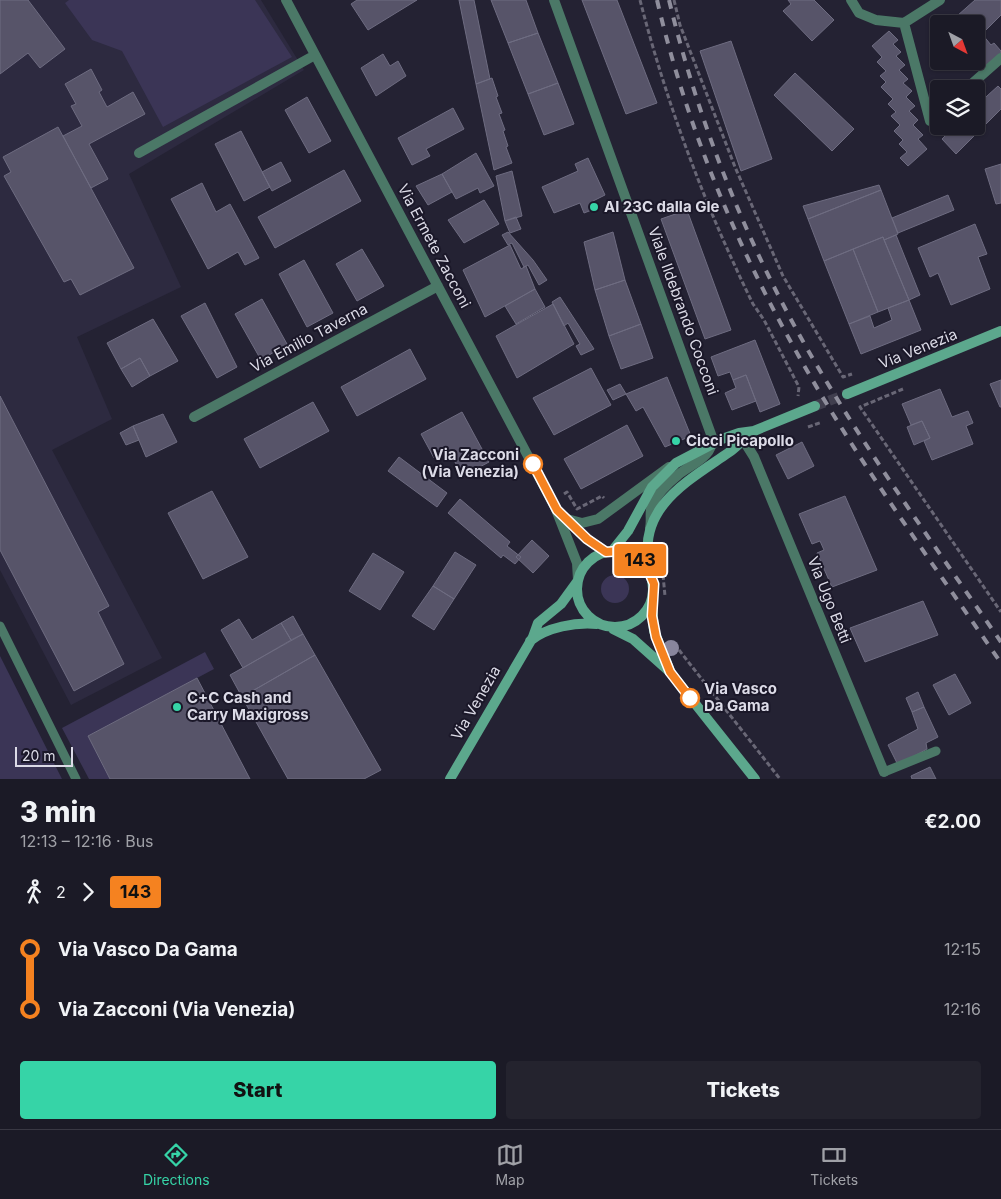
<!DOCTYPE html>
<meta charset="utf-8">
<style>
body{margin:0;font-family:Inter,sans-serif;background:#24232e;color:#f1f3f6;height:100vh;display:flex;flex-direction:column;font-size:19px;white-space:nowrap}
*{box-sizing:border-box;margin:0}
p{font-size:16px;color:#a0a1a7}
.icon{flex:none;width:28px;height:28px;fill:none;stroke:currentColor;stroke-width:2;stroke-linecap:round;stroke-linejoin:round}
.map{position:relative;height:779px;overflow:hidden}
.sheet{display:flex;flex-direction:column;background:#1b1a26;flex:1}
.sheet>*{flex:none}
.badge{padding:0 10px;border-radius:4px;font-size:18px;line-height:32px}
.needle{width:32px;rotate:139deg}
.controls{position:absolute;left:930px;top:15px;display:grid;gap:10px}
.controls a{display:grid;place-items:center;width:55px;height:55px;border-radius:5px;background:#1b1a26;box-shadow:0 1px 4px #0004,0 0 0 1px #393843;font-size:25px}
.scale{position:absolute;left:15px;bottom:12px;width:58px;box-sizing:border-box;padding-left:5px;border:2px solid #dcdbe7;border-top:0;font-size:14px;line-height:18px;white-space:nowrap;color:#dcdbe7;-webkit-text-stroke:4px #1b1829;paint-order:stroke}
.map>.badge{position:absolute;translate:-50% -50%;box-shadow:0 0 0 2px #fff}
.legs{display:flex;align-items:center;gap:8px;height:55px;padding:0 20px;font-size:16px}
.legs p{margin-inline-start:auto}
.overview{display:flex;align-items:center;justify-content:space-between;height:85px;padding:0 20px}
h1{font-size:28px;font-weight:800;line-height:38px}
.cta{display:flex;gap:10px;margin-top:auto;padding:10px 20px}
.cta a{flex:1;height:58px;border-radius:5px;background:#36d4a7;color:#111;font-size:20px;font-weight:800;line-height:58px;text-align:center}
.cta a+a{background:#24232e;color:#f1f3f6}
ul{padding:0 20px;list-style:none}
li{display:flex;align-items:center;gap:18px;height:60px;font-size:19px}
li i{display:grid;place-items:center;width:8px;height:100%;margin:0 6px;background:currentColor}
li i::after{content:'';width:12px;height:12px;margin:-6px;border:4px solid;border-radius:50%;background:#1b1a26}
li p{margin-inline-start:auto}
li:first-child i{background:linear-gradient(#0000 50%,currentColor 0)}
li:last-child i{background:linear-gradient(currentColor 50%,#0000 0)}
.tabs{display:flex;justify-content:space-around;align-items:center;height:70px;border-top:1px solid #393843;background:#1b1a26;font-size:14px;color:#a0a1a7}
.tabs a{display:grid;justify-items:center;gap:2px}
.tabs .active{color:#36d4a7}
.map>svg:first-child{display:block}
.built{fill:#2d2a40}
.green{fill:#3b3556}
.building{fill:#575469;stroke:#6e6c81}
.lines{fill:none;stroke-linecap:round;stroke-linejoin:round}
.secondary-tunnel{stroke:#403e4e;stroke-width:10;stroke-dasharray:10 5;stroke-linecap:butt}
.path{stroke:#696776;stroke-width:3;stroke-dasharray:5 2.5;stroke-linecap:butt}
.lane{stroke:#4b7867;stroke-width:9}
.street{stroke:#4b7867;stroke-width:10}
.secondary{stroke:#5ca88d;stroke-width:10}
.rail{stroke:#8f8e9c;stroke-width:4;stroke-dasharray:9 9;stroke-linecap:butt}
.tree{fill:#89869d}
.line-1-casing{stroke:#fff;stroke-width:11}
.line-1{stroke:#f58220;stroke-width:8}
.poi-dot{fill:#36d4a7;stroke:#1b1829;stroke-width:2}
.stop-1-dot{fill:#fff;stroke:#f58220;stroke-width:2.5}
.labels{text-anchor:middle;stroke-width:4;stroke-linejoin:round;paint-order:stroke}
.poi-label{font-size:15px;font-weight:bold;fill:#dcdbe7;stroke:#1b1829;text-anchor:start}
.street-label{font-size:15px;fill:#dcdbe7;stroke:#1b1829}
.stop-label{font-size:15px;font-weight:bold;fill:#dcdbe7;stroke:#1b1829;text-anchor:end}
</style>
<div class="map">
<svg width="1001" height="779" viewBox="0 0 1001 779">
<rect width="100%" height="100%" fill="#242233"/>
<path class="built" d="M0 0H261L304 70 129 174 181 287 77 337 112 419 52 450 162 658 71 705 0 570Z"/>
<path class="green" d="M69 0H255L292 57 163 127 122 51 92 40 65 3Z
M601 589a14 14 0 1 1 28 0a14 14 0 1 1-28 0Z
M205 652 214 669 88 736 110 779H89L62 728Z
M0 656 62 779H0Z"/>
<path class="building" d="M0 0H28L65 49 40 68 28 53 0 74Z
M357 0H417L368 30 351 4Z
M459 0H474L490 79 476 84Z
M491 0H526L538 33 508 43Z
M582 0H617L657 103 626 114Z
M788 0H814L834 20 812 41 783 11 791 4Z
M975 0H1001V15L982 34 991 45 994 43 1001 51V57L984 72 973 61H976V24H948Z
M889 31 898 40 893 44 901 52 896 56 905 65 899 70 908 79 903 83 912 91 906 97 915 106 909 111 918 120 913 125 923 135 918 139 927 149 908 166 900 158 907 152 899 144 903 140 894 131 900 125 891 116 896 112 888 104 893 99 881 87 886 82 880 76 886 71 877 62 882 57 872 46Z
M538 33 558 83 528 94 508 43Z
M731 41 772 159 741 171 700 51Z
M383 54 390 66 398 61 406 76 376 96 361 68Z
M91 69 102 90 99 92 107 107 133 92 145 114 89 144 108 179 91 188 63 136 82 126 71 106 76 104 65 84Z
M795 73 854 129 832 151 774 95Z
M492 78 498 96 496 97 502 113 499 114 505 130 503 131 508 146 506 147 512 163 494 170 476 84Z
M558 83 574 124 544 135 528 94Z
M998 86 1001 89V109L956 154 942 139 955 126H976V106Z
M307 97 331 141 309 153 285 110Z
M453 108 464 129 426 149 430 156 412 165 398 138Z
M58 127 134 268 80 295 71 279 64 282 4 176 11 172 3 157Z
M241 131 270 187 244 201 215 144Z
M476 153 494 186 480 193 478 188 456 199 442 174Z
M588 158 605 195 593 201 597 208 584 213 580 203 554 213 542 187 578 171 575 164Z
M281 162 291 181 272 191 262 172Z
M1001 164V203L996 204 985 169Z
M344 170 361 201 275 248 258 217Z
M512 171 522 216 505 221 496 176Z
M442 174 452 192 428 205 416 186Z
M202 183 216 212 230 204 259 258 245 265 238 252 208 269 171 199Z
M879 185 881 190 808 219 803 206Z
M881 190 898 234 884 240 883 237 824 261 808 219Z
M948 195 954 210 898 233 892 218Z
M484 200 499 224 464 243 448 220Z
M687 210 731 330 705 339 661 219Z
M516 217 521 229 510 233 505 221Z
M975 224 987 254 978 257 990 289 951 305 938 273 930 277 918 248Z
M508 232 533 260 547 280 539 285 528 265 524 267 512 243 508 245 502 235Z
M613 232 625 280 595 290 584 242Z
M896 235 920 295 909 300 884 240Z
M883 237 909 300 878 312 853 249Z
M510 245 521 269 526 266 535 289 485 317 463 270Z
M362 249 384 286 357 301 336 264Z
M853 249 878 312 849 324 824 261Z
M304 260 333 313 307 327 279 274Z
M625 280 641 324 609 336 595 290Z
M535 289 545 307 516 324 505 306Z
M560 297 594 349 581 355 576 346 580 344 568 323 564 326 552 302Z
M262 299 287 344 261 360 235 314Z
M909 300 921 330 861 354 849 324 870 316 874 328 892 320 888 308Z
M205 303 237 367 217 378 181 316Z
M553 304 574 344 517 378 496 336Z
M153 319 178 361 150 376 140 358 121 369 107 343Z
M641 324 653 358 621 369 609 336Z
M755 340 780 404 760 412 746 375 733 380 730 372 718 376 711 357Z
M410 349 426 379 357 416 341 387Z
M140 358 150 376 132 387 121 369Z
M591 368 611 405 554 435 533 398Z
M746 375 756 401 732 410 725 393 736 388 733 380Z
M667 377 691 436 665 447 643 407 636 411 626 394Z
M1001 380V407H1000L990 384Z
M620 384 626 394 613 400 607 390Z
M940 389 952 417 968 411 973 423 966 426 973 444 932 460 924 441 930 438 922 421 911 425 902 404Z
M0 396 109 606 98 612 124 664 74 691 0 550Z
M313 402 329 431 260 468 244 439Z
M462 412 489 462 463 476 448 450 434 458 421 434Z
M163 414 177 442 146 457 133 426Z
M922 421 930 438 914 445 907 427Z
M627 425 643 456 581 489 564 459Z
M133 426 139 440 126 445 120 433Z
M802 442 814 466 788 479 776 455Z
M399 457 447 493 437 507 388 471Z
M212 491 248 557 203 579 168 513Z
M845 496 877 570 832 587 817 553 824 550 820 541 812 544 799 514Z
M460 499 510 542 507 546 521 557 515 564 503 555 501 558 448 513Z
M532 540 549 556 533 573 516 557Z
M455 552 476 565 454 599 433 586Z
M373 553 404 572 380 610 349 591Z
M433 586 454 599 434 630 412 616Z
M923 601 938 635 865 662 850 628Z
M293 616 303 634 291 640 281 623Z
M239 619 252 640 281 623 291 640 243 668 221 630Z
M303 634 315 655 242 697 230 675Z
M315 655 381 770 364 779H288L242 697Z
M955 674 971 703 949 715 933 685Z
M197 678 250 779H110L88 736Z
M918 692 924 707 912 712 906 698Z
M924 707 938 737 926 743 927 749 898 765 888 745 918 729 912 712Z
M930 767 936 779H912L911 776Z"/>
<g class="lines">
<path class="secondary-tunnel" d="M815 406 847 394"/>
<path class="path" d="M640 0C667 105 705 206 753 304L764 320 799 387 798 396
M674 0 680 25 735 167 783 276 843 377 852 374
M903 389 860 407 1001 612
M808 427 822 422
M564 494 567 492 577 509 602 496 604 498
M663 575 665 596
M679 650 780 779"/>
<path class="lane" d="M0 626 76 779
M884 772 936 751"/>
<path class="street" d="M286 0 555 507 577 563 578 580
M554 0 712 437C714 457 691 464 678 475 668 483 657 494 652 505 649 512 652 520 650 528
M851 0 859 13 876 20 904 23 940 0
M904 23 930 121 939 113
M966 89 1001 58
M139 153 315 55
M194 417 438 286
M744 441 754 457 884 772
M567 519 582 523 598 519 669 467
M568 520 587 539 606 552"/>
<path class="secondary" d="M847 394 1001 331
M577 589a38 38 0 1 1 76 0a38 38 0 1 1-76 0Z
M612 551 628 531 652 487 676 463 722 439 739 433 754 431 815 406
M650 570C635 509 686 482 728 453 737 447 745 437 754 431
M652 604 654 631 670 671
M613 629 633 639 670 672 755 779
M530 641C547 627 576 622 597 624
M450 779 533 637 538 623 561 604 577 582"/>
<path class="rail" d="M657 0C685 120 732 236 792 344 853 455 929 558 1001 663
M669 0C701 133 754 262 825 379 879 469 941 555 1001 642"/>
</g>
<circle class="tree" cx="671" cy="648" r="8"/>
<g class="lines">
<g class="line-1-casing">
<path id="line-1" d="M533 464 557 510 587 539 606 552 620 551 635 556 647 567 654 584 652 616 656 637 670 672 690 698"/>
</g>
<use href="#line-1" class="line-1"/>
</g>
<g class="poi-dot">
<circle cx="594" cy="207" r="5"/>
<circle cx="676" cy="441" r="5"/>
<circle cx="177" cy="707" r="5"/>
</g>
<g class="stop-1-dot">
<circle cx="533" cy="464" r="9"/>
<circle cx="690" cy="698" r="9"/>
</g>
<g class="labels">
<g class="poi-label">
<text x="604" y="212">Al 23C dalla Gle</text>
<text x="686" y="446">Cicci Picapollo</text>
<text x="187" y="703">C+C Cash and<tspan x="187" dy="17">Carry Maxigross</tspan></text>
</g>
<g class="street-label">
<text transform="translate(434 246) rotate(62)" y="5">Via Ermete Zacconi</text>
<text transform="translate(683 311) rotate(70)" y="5">Viale Ildebrando Cocconi</text>
<text transform="translate(309 338) rotate(-28)" y="5">Via Emilio Taverna</text>
<text transform="translate(918 349) rotate(-22)" y="5">Via Venezia</text>
<text transform="translate(829 600) rotate(68)" y="5">Via Ugo Betti</text>
<text transform="translate(476 703) rotate(-60)" y="5">Via Venezia</text>
</g>
<g class="stop-label">
<text x="519" y="460">Via Zacconi<tspan x="519" dy="17">(Via Venezia)</tspan></text>
<text x="704" y="694" text-anchor="start">Via Vasco<tspan x="704" dy="17">Da Gama</tspan></text>
</g>
</g>
</svg>
<div class="controls">
<a><svg class="needle" viewBox="-14 -14 28 28"><path d="M0-13l5 13h-10z" fill="#e53935"/><path d="M0 13l5-13h-10z" fill="#a0a1a7"/></svg></a>
<a><svg class="icon" aria-label="layers" viewBox="0 0 24 24"><path d="M12 4l9 5-9 5-9-5zM3 14l9 5 9-5"/></svg></a>
</div>
<div class="scale">20 m</div>
<b class="badge" style="left:640px;top:560px;background:#f58220;color:#111">143</b>
</div>
<section class="sheet">
<div class="overview"><div><h1>3 min</h1><p>12:13 – 12:16 · Bus</p></div><b>€2.00</b></div>
<div class="legs"><svg class="icon" aria-label="walk" viewBox="0 0 24 24"><circle cx="13" cy="4" r="2"/><path d="M13 8l-2 6 4 7M11 14l-3 7M7 12l3-4h3l4 4"/></svg>2<svg class="icon" aria-label="forward" viewBox="0 0 24 24"><path d="M9 5l7 7-7 7"/></svg><b class="badge" style="background:#f58220;color:#111">143</b></div>
<ul>
<li><i style="color:#f58220"></i><b>Via Vasco Da Gama</b><p>12:15</p></li>
<li><i style="color:#f58220"></i><b>Via Zacconi (Via Venezia)</b><p>12:16</p></li>
</ul>
<div class="cta"><a>Start</a><a>Tickets</a></div>
</section>
<nav class="tabs">
<a class="active"><svg class="icon" aria-label="directions" viewBox="0 0 24 24"><path d="M12 3l9 9-9 9-9-9zM9 14v-3h6M13 9l2 2-2 2"/></svg>Directions</a>
<a><svg class="icon" aria-label="map" viewBox="0 0 24 24"><path d="M3 6l6-2 6 2 6-2v14l-6 2-6-2-6 2zM9 4v14M15 6v14"/></svg>Map</a>
<a><svg class="icon" aria-label="tickets" viewBox="0 0 24 24"><path d="M3 7h18v10H3zM15 7v10"/></svg>Tickets</a>
</nav>
